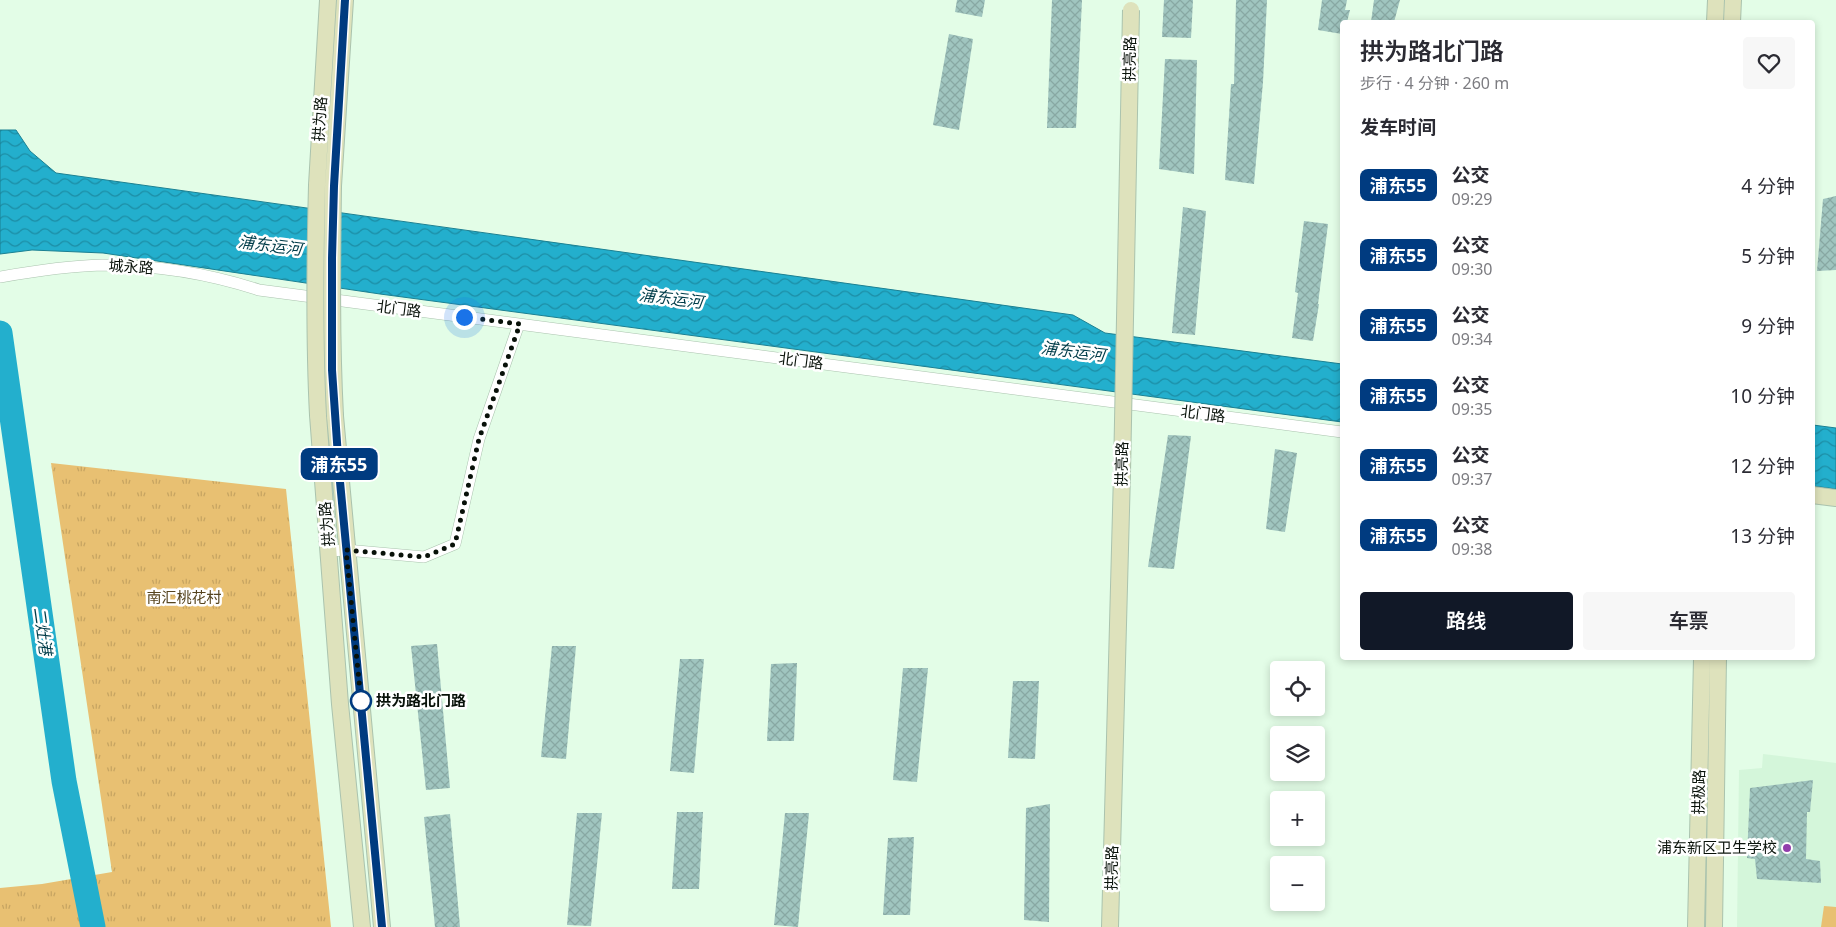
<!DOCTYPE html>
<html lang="zh">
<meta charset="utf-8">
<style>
body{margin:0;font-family:"Noto Sans","Noto Sans SC",sans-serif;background:#f7f7f7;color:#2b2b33;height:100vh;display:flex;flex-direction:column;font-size:19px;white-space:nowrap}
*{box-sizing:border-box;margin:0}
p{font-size:16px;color:#7c7c81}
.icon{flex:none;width:28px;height:28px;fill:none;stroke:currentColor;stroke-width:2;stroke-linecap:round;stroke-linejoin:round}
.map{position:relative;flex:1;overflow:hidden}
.drawer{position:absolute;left:1340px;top:20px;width:475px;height:640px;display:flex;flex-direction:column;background:#fff;border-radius:5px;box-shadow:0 2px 8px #0003}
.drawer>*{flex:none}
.badge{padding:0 10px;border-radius:8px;font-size:18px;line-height:32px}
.fabs{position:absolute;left:1270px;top:661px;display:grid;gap:10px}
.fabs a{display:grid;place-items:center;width:55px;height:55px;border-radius:5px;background:#fff;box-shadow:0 2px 8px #0003;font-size:25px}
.you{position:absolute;width:25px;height:25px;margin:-12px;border:4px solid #fff;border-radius:50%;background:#1a73e8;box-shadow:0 0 0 8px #1a73e833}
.map>.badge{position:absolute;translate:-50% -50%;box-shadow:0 0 0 2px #fff}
h2{padding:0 20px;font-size:19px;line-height:45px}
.round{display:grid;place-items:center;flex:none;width:52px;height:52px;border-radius:5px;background:#f7f7f7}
.head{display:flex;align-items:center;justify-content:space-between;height:85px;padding:0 20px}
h1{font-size:24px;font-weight:600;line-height:38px}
.cta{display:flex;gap:10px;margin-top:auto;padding:10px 20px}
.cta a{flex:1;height:58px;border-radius:5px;background:#111827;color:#fff;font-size:20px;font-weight:600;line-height:58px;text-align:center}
.cta a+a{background:#f7f7f7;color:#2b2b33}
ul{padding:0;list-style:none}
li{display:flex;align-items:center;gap:15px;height:70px;padding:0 20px}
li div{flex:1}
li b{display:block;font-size:19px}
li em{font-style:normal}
li .badge{min-width:55px;font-weight:700;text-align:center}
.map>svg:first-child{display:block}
.built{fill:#d4f6da}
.grass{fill:#e8c072}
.park{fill:url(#park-tufts)}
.water{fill:url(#water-waves);stroke:#1b8092}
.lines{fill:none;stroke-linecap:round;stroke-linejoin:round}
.river{stroke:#23afcd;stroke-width:25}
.building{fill:url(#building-cross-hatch)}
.street-casing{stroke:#aac3ae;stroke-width:12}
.secondary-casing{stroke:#aac3ae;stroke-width:18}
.street{stroke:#fff;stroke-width:11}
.secondary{stroke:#dee2bc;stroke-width:16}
.secondary-bridge-casing{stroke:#aac3ae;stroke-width:18;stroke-linecap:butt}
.secondary-bridge{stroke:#dee2bc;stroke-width:16}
.line-casing{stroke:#fff;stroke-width:11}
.line{stroke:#003b80;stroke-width:8}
.walk{stroke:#081109;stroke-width:5;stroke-dasharray:0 9}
.stop-dot{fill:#fff;stroke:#003b80;stroke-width:2.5}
.poi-dot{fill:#923eac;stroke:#fff;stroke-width:2}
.labels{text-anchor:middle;stroke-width:5;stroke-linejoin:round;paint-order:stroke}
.street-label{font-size:15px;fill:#081109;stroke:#fff}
.park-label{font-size:15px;fill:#56441f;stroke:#fff}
.stop-label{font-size:15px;font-weight:bold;fill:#081109;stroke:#fff;text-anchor:start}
.poi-label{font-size:15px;fill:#081109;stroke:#fff;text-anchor:end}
.water-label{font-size:16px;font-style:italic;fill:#003c49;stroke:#fff}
</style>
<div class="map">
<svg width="1836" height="927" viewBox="0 0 1836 927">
<defs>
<pattern id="park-tufts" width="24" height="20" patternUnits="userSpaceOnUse" patternTransform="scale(1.25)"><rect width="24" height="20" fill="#e8c072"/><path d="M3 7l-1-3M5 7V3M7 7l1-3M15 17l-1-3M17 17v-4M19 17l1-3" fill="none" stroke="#c6a461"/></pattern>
<pattern id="water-waves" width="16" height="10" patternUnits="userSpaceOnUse" patternTransform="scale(1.25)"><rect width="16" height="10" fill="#23afcd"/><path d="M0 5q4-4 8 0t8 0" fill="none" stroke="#1c8da5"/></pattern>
<pattern id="building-cross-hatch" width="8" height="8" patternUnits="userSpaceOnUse" patternTransform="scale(1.25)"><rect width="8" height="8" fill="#a0c5bf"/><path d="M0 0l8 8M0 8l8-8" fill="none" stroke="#88a8a3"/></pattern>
</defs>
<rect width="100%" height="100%" fill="#e3fde7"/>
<path class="built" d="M1763 754 1836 763V927H1737L1739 770 1762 768Z"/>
<path class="grass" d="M1824 906 1836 907V927H1821Z"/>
<path class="park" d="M51 463 286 489 331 927H0V888L42 884 112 872Z"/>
<path class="water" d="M0 130H16L30 151 56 173 1073 315 1105 333 1342 364V422L380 294 103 253 32 250 0 254Z
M1813 425 1836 428V489L1813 486Z"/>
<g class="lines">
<path class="river" d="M0 333 64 781 93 927"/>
</g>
<path class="building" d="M957 0H985L982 17 955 12Z
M1052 0H1082L1076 128H1047Z
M1164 0H1193L1191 38 1162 37Z
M1236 0H1267L1263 82 1254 184 1225 180 1231 84H1234Z
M1322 0H1347L1345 10H1350L1347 22H1342V34L1318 30Z
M1374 0H1400L1394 22H1371Z
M949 34 973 39 959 130 933 125Z
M1165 59 1197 60 1194 174 1159 169Z
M1836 196V270L1817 271 1823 199Z
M1183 207 1206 211 1195 335 1172 333Z
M1304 221 1328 224 1318 304H1319L1313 341 1292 338 1298 293 1295 292Z
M1168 435 1191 436 1174 569 1148 567Z
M1275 449 1297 453 1285 532 1266 529Z
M437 644 450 788 426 790 411 646Z
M552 646H576L566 759 541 757Z
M680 659H704L694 773 670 771Z
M797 663 794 741H767L771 664Z
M903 668H928L917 782 893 780Z
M1013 681H1039L1035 759 1008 758Z
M1813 780 1810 812H1807L1806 859 1820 861 1821 883 1757 879 1755 859 1747 858 1750 788Z
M1050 804 1049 922 1024 920 1026 808Z
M677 812H703L699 889H672Z
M577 813H602L591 926 567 925Z
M785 813H809L798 927 774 925Z
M450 814 460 927H435L424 817Z
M914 837 910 915H883L888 838Z"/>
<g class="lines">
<g class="street-casing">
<path id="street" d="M0 277C34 271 68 266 102 265 155 265 210 274 259 290L1342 432
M329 551 346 550 424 557 455 544 479 439 519 324"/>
</g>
<g class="secondary-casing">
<path id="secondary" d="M1715 22 1716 0
M1732 22 1733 0
M317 185 328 0
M333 186 345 0
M318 415 340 704 362 927
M335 416 382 927
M1812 495 1836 498
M1110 927 1122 473
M1696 927 1702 658
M1714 927 1718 658"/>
</g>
<use href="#street" class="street"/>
<use href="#secondary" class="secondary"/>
<g class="secondary-bridge-casing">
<path id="secondary-bridge" d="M317 185C315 262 314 338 318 415
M333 186C332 263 331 339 335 416
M1122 473 1131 10"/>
</g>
<use href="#secondary-bridge" class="secondary-bridge"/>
</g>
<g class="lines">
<g class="line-casing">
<path id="line" d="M345 0 334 186 332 258V370L339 471 382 927"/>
</g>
<use href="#line" class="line"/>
<path class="walk" d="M361 701 346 550 424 557 455 544 479 439 520 324 464 317"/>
</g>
<circle class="stop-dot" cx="361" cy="701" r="10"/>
<circle class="poi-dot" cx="1787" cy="848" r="5"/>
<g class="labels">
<g class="street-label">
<text transform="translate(1130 59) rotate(-89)" y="5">拱亮路</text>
<text transform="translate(320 119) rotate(-86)" y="5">拱为路</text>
<text transform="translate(131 267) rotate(4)" y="5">城永路</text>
<text transform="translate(399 309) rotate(7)" y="5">北门路</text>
<text transform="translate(801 361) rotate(7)" y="5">北门路</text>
<text transform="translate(1203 414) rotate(7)" y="5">北门路</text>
<text transform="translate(1122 464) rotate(-89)" y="5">拱亮路</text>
<text transform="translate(327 524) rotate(-95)" y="5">拱为路</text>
<text transform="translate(1699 792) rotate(-89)" y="5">拱极路</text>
<text transform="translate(1112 868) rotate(-89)" y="5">拱亮路</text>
</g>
<g class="park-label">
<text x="184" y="603">南汇桃花村</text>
</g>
<g class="stop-label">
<text x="376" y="706">拱为路北门路</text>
</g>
<g class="poi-label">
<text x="1777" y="853">浦东新区卫生学校</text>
</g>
<g class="water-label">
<text transform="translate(270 245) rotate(7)" y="6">浦东运河</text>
<text transform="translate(671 298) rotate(7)" y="6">浦东运河</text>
<text transform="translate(1073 351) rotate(7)" y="6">浦东运河</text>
<text transform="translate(43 631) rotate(82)" y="6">二灶港</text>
</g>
</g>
</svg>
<div class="fabs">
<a><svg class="icon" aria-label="locate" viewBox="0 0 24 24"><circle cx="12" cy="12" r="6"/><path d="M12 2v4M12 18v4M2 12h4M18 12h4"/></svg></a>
<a><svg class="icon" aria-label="layers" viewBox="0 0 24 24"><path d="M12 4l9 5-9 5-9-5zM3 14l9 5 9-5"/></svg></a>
<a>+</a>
<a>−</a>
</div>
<div class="you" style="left:464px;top:317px"></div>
<b class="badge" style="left:339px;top:464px;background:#003b80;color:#fff">浦东55</b>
<section class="drawer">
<div class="head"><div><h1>拱为路北门路</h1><p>步行 · 4 分钟 · 260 m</p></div><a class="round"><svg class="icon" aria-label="heart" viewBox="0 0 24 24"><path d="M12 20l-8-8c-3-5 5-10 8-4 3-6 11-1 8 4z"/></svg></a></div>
<h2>发车时间</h2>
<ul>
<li><span class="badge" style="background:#003b80;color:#fff">浦东55</span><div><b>公交</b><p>09:29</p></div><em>4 分钟</em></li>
<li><span class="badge" style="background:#003b80;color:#fff">浦东55</span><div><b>公交</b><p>09:30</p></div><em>5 分钟</em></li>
<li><span class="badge" style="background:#003b80;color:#fff">浦东55</span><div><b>公交</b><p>09:34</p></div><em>9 分钟</em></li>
<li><span class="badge" style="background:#003b80;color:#fff">浦东55</span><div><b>公交</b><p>09:35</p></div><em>10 分钟</em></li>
<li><span class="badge" style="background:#003b80;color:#fff">浦东55</span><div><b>公交</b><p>09:37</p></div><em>12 分钟</em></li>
<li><span class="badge" style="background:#003b80;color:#fff">浦东55</span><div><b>公交</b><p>09:38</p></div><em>13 分钟</em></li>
</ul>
<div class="cta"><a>路线</a><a>车票</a></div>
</section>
</div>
